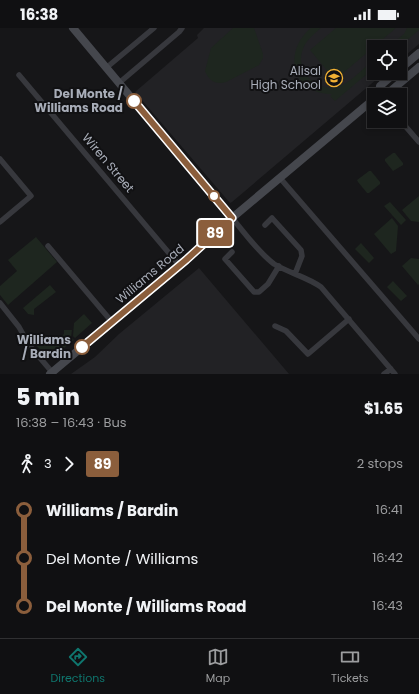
<!DOCTYPE html>
<meta charset="utf-8">
<style>
body{margin:0;font-family:Poppins,sans-serif;background:#19191b;color:#f1f3f6;height:100vh;display:flex;flex-direction:column;font-size:15px;white-space:nowrap}
*{box-sizing:border-box;margin:0}
p{font-size:13px;color:#9c9d9f}
.icon{flex:none;width:22px;height:22px;fill:none;stroke:currentColor;stroke-width:2;stroke-linecap:round;stroke-linejoin:round}
.map{position:relative;height:346px;overflow:hidden}
.panel{display:flex;flex-direction:column;background:#101012;flex:1}
.panel>*{flex:none}
.badge{padding:0 8px;border-radius:3px;font-size:14px;line-height:26px}
.tools{position:absolute;left:367px;top:12px;display:grid;gap:8px}
.tools a{display:grid;place-items:center;width:40px;height:40px;border-radius:0px;background:#101012;box-shadow:0 2px 6px #0003,0 0 0 1px #303032;font-size:20px}
.map>.badge{position:absolute;translate:-50% -50%;box-shadow:0 0 0 2px #fff}
.legs{display:flex;align-items:center;gap:6px;height:44px;padding:0 16px;font-size:13px}
.legs p{margin-inline-start:auto}
.head{display:flex;align-items:center;justify-content:space-between;height:68px;padding:0 16px}
h1{font-size:22px;font-weight:800;line-height:30px}
ul{padding:0 16px;list-style:none}
li{display:flex;align-items:center;gap:14px;height:48px;font-size:15px}
li i{display:grid;place-items:center;width:6px;height:100%;margin:0 5px;background:currentColor}
li i::after{content:'';width:10px;height:10px;margin:-5px;border:3px solid;border-radius:50%;background:#101012}
li p{margin-inline-start:auto}
li:first-child i{background:linear-gradient(#0000 50%,currentColor 0)}
li:last-child i{background:linear-gradient(currentColor 50%,#0000 0)}
.status{display:flex;justify-content:space-between;align-items:center;height:28px;padding:0 20px;background:#101012;direction:ltr}
.status svg{height:11px;fill:currentColor}
.dock{display:flex;justify-content:space-around;align-items:center;height:56px;border-top:1px solid #303032;background:#101012;font-size:11px;color:#9c9d9f}
.dock a{display:grid;justify-items:center;gap:2px}
.dock .on{color:#0f766e}
.map>svg:first-child{display:block}
.built{fill:#222225}
.green{fill:#1e261f}
.lines{fill:none;stroke-linecap:round;stroke-linejoin:round}
.street{stroke:#37383d;stroke-width:5.5}
.secondary{stroke:#45474d;stroke-width:8}
.line-1-casing{stroke:#fff;stroke-width:9}
.line-1{stroke:#8b5e3c;stroke-width:6}
.stop-1-dot{fill:#fff;stroke:#8b5e3c;stroke-width:2}
.labels{text-anchor:middle;stroke-width:4;stroke-linejoin:round;paint-order:stroke}
.poi-label{font-size:12px;fill:#a8adb8;stroke:#111113;text-anchor:end}
.stop-label{font-size:12px;font-weight:bold;fill:#a8adb8;stroke:#111113;text-anchor:end}
.street-label{font-size:12px;fill:#a8adb8;stroke:#111113}
</style>
<div class="status"><b>16:38</b><svg viewBox="0 0 49 12"><path d="M0 12V9h3v3zM5 12V6h3v6zM10 12V3h3v9zM15 12V0h3v12zM26 1h20v11H26zM47 4h2v5h-2z"/></svg></div>
<div class="map">
<svg width="419" height="346" viewBox="0 0 419 346">
<rect width="100%" height="100%" fill="#161618"/>
<path class="built" d="M204 0H419V16L400 32V19H374V45H384L232 174 230 175 135 64 198 10 197 7Z
M199 240 289 346H71L95 329 119 306Z"/>
<path class="green" d="M233 0H254L263 26V30L259 37 226 54C216 57 209 53 205 43L211 20Z
M311 0H321C314 6 306 12 303 21 294 43 317 66 340 58 352 53 364 40 374 31V40L335 73 330 68 332 66C292 66 282 24 311 0Z
M336 0H396L335 52 310 22Z
M407 0H419V2L399 19H388L404 6Z
M393 125H395L403 135V137L393 143 385 133V131Z
M369 143H371L380 154V156L369 165H367L358 154 357 152Z
M419 168V194L411 193 402 182Z
M390 174 406 192 401 197 384 178Z
M392 190 398 198 396 223 391 226 374 206Z
M36 209 57 234 8 277 0 267V258L17 243 8 232Z
M361 215 374 230 369 235 355 221Z
M411 230 419 231V256L418 257 402 238Z
M393 253 407 268 401 273 387 259Z
M50 257 56 264 34 281V287L28 286 23 280Z
M84 286 92 295 75 310 73 308 74 295Z
M64 302H72L71 309 74 312 54 328 52 327 50 329 46 328 33 314 32 311 38 305 46 314 51 315 53 313V310H59L64 306Z"/>
<g class="lines">
<path class="street" d="M106 40 154 0
M19 47 179 237
M119 55 179 4 182 0
M400 92 419 114
M0 131 31 168 0 194
M280 150 419 311
M232 190C245 205 258 224 274 236 289 245 307 249 321 259L395 346
M265 197 272 190 301 222 302 228 295 246
M48 218 112 294
M232 224 225 231 254 264H259L268 256 279 238
M0 275 19 299 29 317 52 344
M275 298 286 303 308 326 349 291
M384 346 391 341"/>
<path class="secondary" d="M73 0 232 190
M400 41 419 25
M379 67 387 66 419 39
M379 67 380 58 395 45
M50 346 186 232 232 190 374 71"/>
</g>
<g class="lines">
<g class="line-1-casing">
<path id="line-1" d="M82 319 186 232 232 190 134 73"/>
</g>
<use href="#line-1" class="line-1"/>
</g>
<defs>
<g id="school-ring" transform="scale(0.9)"><circle r="9.5" fill="#111113" stroke="#f2b134" stroke-width="1.5"/><path d="M0-5L7-2L0 1L-7-2ZM-4 1L0 2.5L4 1V4Q0 6-4 4Z" fill="#f2b134"/></g>
</defs>
<g fill-rule="evenodd">
<use href="#school-ring" x="334" y="50"/>
</g>
<g class="stop-1-dot">
<circle cx="134" cy="73" r="7"/>
<circle cx="214" cy="168" r="5"/>
<circle cx="82" cy="319" r="7"/>
</g>
<g class="labels">
<g class="poi-label">
<text x="321" y="47">Alisal<tspan x="321" dy="14">High School</tspan></text>
</g>
<g class="stop-label">
<text x="123" y="70">Del Monte /<tspan x="123" dy="14">Williams Road</tspan></text>
<text x="71" y="316">Williams<tspan x="71" dy="14">/ Bardin</tspan></text>
</g>
<g class="street-label">
<text transform="translate(108 135) rotate(50)" y="4">Wiren Street</text>
<text transform="translate(150 246) rotate(-40)" y="4">Williams Road</text>
</g>
</g>
</svg>
<div class="tools">
<a><svg class="icon" aria-label="locate" viewBox="0 0 24 24"><circle cx="12" cy="12" r="6"/><path d="M12 2v4M12 18v4M2 12h4M18 12h4"/></svg></a>
<a><svg class="icon" aria-label="layers" viewBox="0 0 24 24"><path d="M12 4l9 5-9 5-9-5zM3 14l9 5 9-5"/></svg></a>
</div>
<b class="badge" style="left:215px;top:205px;background:#8b5e3c;color:#fff">89</b>
</div>
<section class="panel">
<div class="head"><div><h1>5 min</h1><p>16:38 – 16:43 · Bus</p></div><b>$1.65</b></div>
<div class="legs"><svg class="icon" aria-label="walk" viewBox="0 0 24 24"><circle cx="13" cy="4" r="2"/><path d="M13 8l-2 6 4 7M11 14l-3 7M7 12l3-4h3l4 4"/></svg>3<svg class="icon" aria-label="forward" viewBox="0 0 24 24"><path d="M9 5l7 7-7 7"/></svg><b class="badge" style="background:#8b5e3c;color:#fff">89</b><p>2 stops</p></div>
<ul>
<li><i style="color:#8b5e3c"></i><b>Williams / Bardin</b><p>16:41</p></li>
<li><i style="color:#8b5e3c"></i><span>Del Monte / Williams</span><p>16:42</p></li>
<li><i style="color:#8b5e3c"></i><b>Del Monte / Williams Road</b><p>16:43</p></li>
</ul>
</section>
<nav class="dock">
<a class="on"><svg class="icon" aria-label="directions" viewBox="0 0 24 24"><path d="M12 3l9 9-9 9-9-9zM9 14v-3h6M13 9l2 2-2 2"/></svg>Directions</a>
<a><svg class="icon" aria-label="map" viewBox="0 0 24 24"><path d="M3 6l6-2 6 2 6-2v14l-6 2-6-2-6 2zM9 4v14M15 6v14"/></svg>Map</a>
<a><svg class="icon" aria-label="tickets" viewBox="0 0 24 24"><path d="M3 7h18v10H3zM15 7v10"/></svg>Tickets</a>
</nav>
